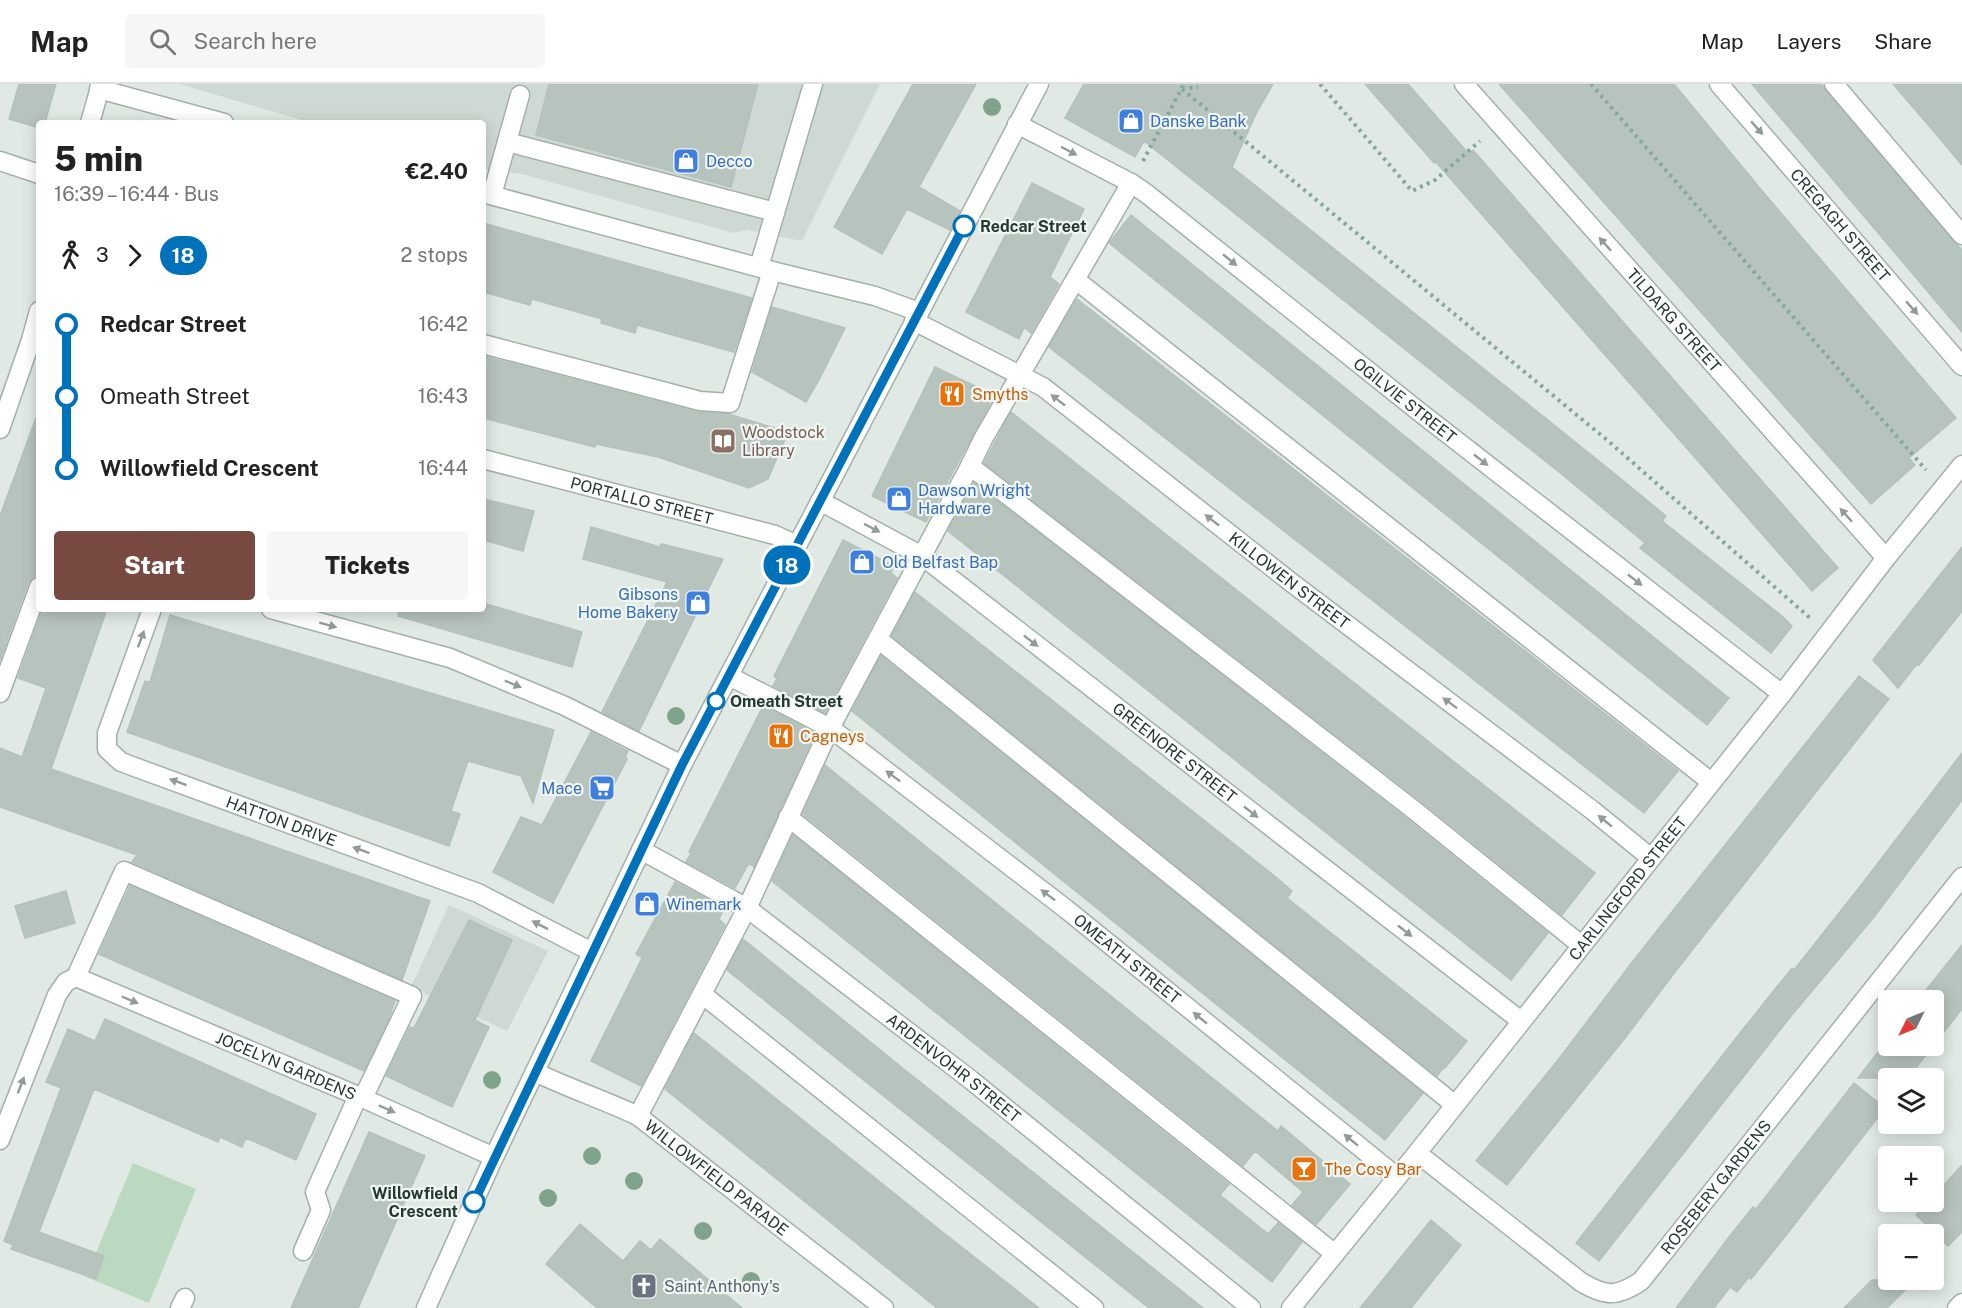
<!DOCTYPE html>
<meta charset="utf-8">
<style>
body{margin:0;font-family:"Public Sans",sans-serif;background:#f6f6f6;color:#222;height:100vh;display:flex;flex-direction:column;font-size:22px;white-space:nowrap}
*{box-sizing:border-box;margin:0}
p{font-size:20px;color:#767676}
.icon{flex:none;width:33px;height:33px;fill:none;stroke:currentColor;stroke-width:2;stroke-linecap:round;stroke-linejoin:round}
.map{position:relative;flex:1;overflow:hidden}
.details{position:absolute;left:36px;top:36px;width:450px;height:492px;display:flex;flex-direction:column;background:#fff;border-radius:6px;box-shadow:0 3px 15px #0003}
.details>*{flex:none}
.badge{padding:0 12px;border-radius:20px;font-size:21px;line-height:39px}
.needle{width:39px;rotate:227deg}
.controls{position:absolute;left:1878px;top:906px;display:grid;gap:12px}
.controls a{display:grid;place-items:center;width:66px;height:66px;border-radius:6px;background:#fff;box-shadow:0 3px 15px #0003;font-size:30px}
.map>.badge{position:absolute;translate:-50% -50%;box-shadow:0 0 0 3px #fff}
.legs{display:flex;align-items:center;gap:9px;height:66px;padding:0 18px;font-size:20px}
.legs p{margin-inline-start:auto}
.summary{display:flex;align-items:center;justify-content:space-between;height:102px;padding:0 18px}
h1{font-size:33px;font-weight:800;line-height:45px}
.cta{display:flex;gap:12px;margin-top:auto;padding:12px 18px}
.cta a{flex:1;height:69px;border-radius:6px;background:#784941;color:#fff;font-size:24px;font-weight:800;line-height:69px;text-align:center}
.cta a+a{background:#f6f6f6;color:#222}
ul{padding:0 18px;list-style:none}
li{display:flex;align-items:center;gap:21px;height:72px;font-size:22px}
li i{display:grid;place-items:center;width:9px;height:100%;margin:0 8px;background:currentColor}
li i::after{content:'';width:15px;height:15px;margin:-8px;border:4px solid;border-radius:50%;background:#fff}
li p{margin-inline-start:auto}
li:first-child i{background:linear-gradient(#0000 50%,currentColor 0)}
li:last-child i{background:linear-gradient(currentColor 50%,#0000 0)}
header{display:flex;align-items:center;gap:36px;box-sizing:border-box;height:84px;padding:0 30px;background:#fff;border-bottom:2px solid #e0e0e0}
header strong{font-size:28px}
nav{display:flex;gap:33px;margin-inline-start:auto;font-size:21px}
.search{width:420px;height:54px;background:#f6f6f6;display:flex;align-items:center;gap:15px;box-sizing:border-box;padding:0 21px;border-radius:6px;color:#767676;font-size:22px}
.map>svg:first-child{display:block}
.built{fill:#cfd9d3}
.green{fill:#bbd8c0}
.building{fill:#b6c4bd;stroke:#b4c2bb;stroke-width:1.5}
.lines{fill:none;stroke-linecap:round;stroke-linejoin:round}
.minor-casing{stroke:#a4b0aa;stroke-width:21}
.path{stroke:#84a99a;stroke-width:4;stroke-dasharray:3 4.5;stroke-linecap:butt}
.minor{stroke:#fff;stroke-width:18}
.tree{fill:#80a38b}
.oneway{fill:#919c98}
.line-1-casing{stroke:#fff;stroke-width:14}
.line-1{stroke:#0072bc;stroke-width:9}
.stop-1-dot{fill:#fff;stroke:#0072bc;stroke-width:3}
.labels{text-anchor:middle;stroke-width:4.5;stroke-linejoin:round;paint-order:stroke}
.shop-label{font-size:16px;fill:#366cbe;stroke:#f0f6f3;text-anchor:start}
.street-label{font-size:16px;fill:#233830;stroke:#f0f6f3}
.stop-label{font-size:16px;font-weight:bold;fill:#233830;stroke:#f0f6f3;text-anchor:start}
.food-label{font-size:16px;fill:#c56008;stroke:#f0f6f3;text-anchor:start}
.education-label{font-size:16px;fill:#785e54;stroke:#f0f6f3;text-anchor:start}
.worship-label{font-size:16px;fill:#5b616d;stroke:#f0f6f3;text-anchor:start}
</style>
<header>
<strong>Map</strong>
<div class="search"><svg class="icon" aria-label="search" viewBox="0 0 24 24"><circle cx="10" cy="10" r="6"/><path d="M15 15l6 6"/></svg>Search here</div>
<nav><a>Map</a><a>Layers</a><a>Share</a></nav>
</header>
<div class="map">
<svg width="1962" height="1224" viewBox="0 0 1962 1224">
<rect width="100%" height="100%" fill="#e0e9e4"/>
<path class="built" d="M179 0H880L802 157 748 146 733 149 522 90 483 85V39H312Z
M449 821 548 867 507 947 411 903Z"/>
<path class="green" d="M133 1079 196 1105 149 1219 86 1193Z"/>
<path class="building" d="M19 0H56L45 39H39V44L9 35Z
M549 0H758L731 103 536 51Z
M913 0H976L919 103 960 127 950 146 907 125 882 170 834 143Z
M1084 0H1273L1256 30 1232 83 1620 394 1666 432 1662 437 1782 532 1792 542 1771 569 1640 464 1645 459 1564 392 1144 57 1135 73 1065 34Z
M1365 0H1408L1469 70 1473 66 1838 484 1812 507 1435 77 1434 79Z
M1499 0H1674L1763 108 1956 334 1909 374 1915 381 1871 420Z
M1752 0H1821L1962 166V248Z
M1893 0H1962V81L1936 50Z
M1032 99 1084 125 1050 193 1059 200 1031 249 1024 243 1019 255 966 228Z
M1131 131 1729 614 1707 641 1109 159Z
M483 139 752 214 734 268 637 241 635 249 601 239 602 235 532 215 530 221 483 208Z
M1077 215 1678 687 1644 729 1049 263Z
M772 223 845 244 819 296 806 318 752 288Z
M483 272 697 328 728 330 788 348 768 395 749 404 658 373 596 360 595 363 483 334Z
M935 283 981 305 993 314 926 438 872 412Z
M1011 328 1595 789 1562 831 1421 717 984 379Z
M36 334 39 335V492L32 494 28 499 0 576V432Z
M974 399 1407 735 1548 849 1511 896 948 447Z
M483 415 534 427 523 467 483 456Z
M591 443 660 463 661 460 723 475 639 647 602 628 667 498 583 475Z
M843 456 894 482 891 489 897 494 825 629 773 602 777 594 774 592Z
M1962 463V527L1919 581 1917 580 1898 604 1873 576Z
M915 508 1277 794 1292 807 1287 814 1467 957 1445 984 1444 983 1437 992 892 552Z
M483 519 582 548 572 583 398 532 399 525H483Z
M43 525H107L51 685 430 817 402 896 132 778 137 771 0 723V664L22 673 46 604 18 594Z
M170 531 554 646 533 719 521 692 468 677 451 727 460 730 449 762 127 648 145 597 150 598Z
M881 572 1423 1009 1385 1056 852 627Z
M1859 592 1889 615 1675 888 1625 954 1507 1101 1476 1077 1558 976 1633 877Z
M763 622 815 649 754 783 749 779 735 804 686 778 691 769 689 768Z
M591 648 628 667 625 674 627 675 553 819 493 788 521 733 542 741Z
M1962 669V716L1874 833 1791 932 1599 1177 1576 1159 1744 944 1792 884 1794 886 1862 800Z
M825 681 1278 1047 1281 1042 1350 1100 1316 1141 1292 1121 1303 1108 1255 1067 1243 1082 803 730Z
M793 751 1229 1100 1220 1111 1268 1150 1278 1139 1302 1158 1272 1198 772 797Z
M675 798 724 824 719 835 725 841 641 1002 591 977 642 874 636 870Z
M130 802 395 917 389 934 364 987 99 870Z
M66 807 75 839 25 854 15 822Z
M469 836 512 856 475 936 489 943 452 1023 386 992 410 943 414 944Z
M743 855 905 986 1203 1224H1149L836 974 727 886Z
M1962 861V925L1908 994H1858L1888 955V962H1934V916H1918Z
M105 935 316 1030 296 1076 246 1054 242 1063 220 1053 218 1058 94 1005 39 1148 104 1172 96 1195 11 1165 13 1161 4 1157 61 1004 46 998 68 945 95 957Z
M694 949 940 1146 1039 1224H937L665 1005Z
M1854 999 1885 1024 1787 1150 1751 1195 1749 1193 1737 1208 1730 1203 1714 1224H1676L1729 1153 1753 1123 1756 1125Z
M369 1048 425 1072 358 1224H291Z
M1962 1081V1148L1948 1162 1916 1131 1928 1118H1934V1112Z
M1431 1136 1461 1161 1411 1224H1360Z
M580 1140 623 1177 640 1157 651 1166 660 1155 742 1224H597L546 1180Z
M1872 1196H1915L1887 1224H1844Z"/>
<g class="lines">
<g class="minor-casing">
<g id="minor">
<path id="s1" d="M1464 0 1886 474"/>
<path id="s2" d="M1719 0 1962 282"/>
<path d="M1834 0 1962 151"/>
<path d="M99 5 224 39"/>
<path d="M90 39 101 0"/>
<path id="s3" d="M1017 40 1131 99 1147 110 1417 326 1782 610"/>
<path d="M507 58 775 128"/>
<path d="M0 77 39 90"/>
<path d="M483 109 772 187 875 212 919 228"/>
<path d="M492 111 520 11"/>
<path d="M759 183 813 0"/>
<path d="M1076 196 1711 698"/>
<path id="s4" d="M914 237 1043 303 1292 499 1592 726 1651 774"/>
<path d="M483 260 700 317 730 319 772 187"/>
<path d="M0 345 31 256 39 227"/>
<path id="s5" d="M483 375 775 451 797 461"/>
<path d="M970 382 1414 726 1581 861"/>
<path id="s6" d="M820 417 922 472 1521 937"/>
<path id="s7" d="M152 525 107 649V665L121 678 478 809 592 868"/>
<path d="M271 525 450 574 565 622 682 681"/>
<path d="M878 555 1455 1021"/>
<path id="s8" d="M729 592 830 644 846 656 1066 825 1397 1093"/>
<path d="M0 609 39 503"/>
<path d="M788 733 1335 1170"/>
<path id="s9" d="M641 766 747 824 971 996 1251 1224"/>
<path d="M76 893 124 787 412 912 363 1014"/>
<path id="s10" d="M76 893 358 1012 494 1073"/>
<path d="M702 910 1094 1224"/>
<path id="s11" d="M535 988C568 1004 604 1016 638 1032L884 1224"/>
<path d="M638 1032 747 824 830 644 970 382 983 355 1131 99"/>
<path d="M0 1056 57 911 66 898 76 893"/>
<path id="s12" d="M1417 1069 1581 1198C1606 1213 1617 1213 1641 1197L1962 793"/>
<path d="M303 1167 321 1126 315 1108 358 1012"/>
<path d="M180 1224 185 1214"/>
<path d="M426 1224 494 1073 682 681 1039 0"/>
<path id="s13" d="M1291 1224 1417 1069 1782 610 1886 474 1962 381"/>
<path d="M1957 1224 1962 1219"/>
</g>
</g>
<path class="path" d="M1320 0 1412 107 1435 96 1480 57
M1591 0 1926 386
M1182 5 1607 356 1810 534
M1182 5 1198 3
M1143 77 1184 0"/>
<use href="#minor" class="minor"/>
</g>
<g class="tree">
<circle cx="992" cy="23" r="9"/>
<circle cx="676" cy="632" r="9"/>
<circle cx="492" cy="996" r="9"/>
<circle cx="592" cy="1072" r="9"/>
<circle cx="634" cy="1097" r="9"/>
<circle cx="548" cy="1114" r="9"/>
<circle cx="703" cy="1147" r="9"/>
<circle cx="751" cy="1197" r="9"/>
</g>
<defs><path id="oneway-solid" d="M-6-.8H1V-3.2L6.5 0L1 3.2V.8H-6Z" transform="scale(1.5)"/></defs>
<g class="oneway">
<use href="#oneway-solid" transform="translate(1757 44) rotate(49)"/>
<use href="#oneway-solid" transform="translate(1069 67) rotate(28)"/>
<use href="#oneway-solid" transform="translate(1605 160) rotate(-132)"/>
<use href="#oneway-solid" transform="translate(1230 176) rotate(39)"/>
<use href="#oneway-solid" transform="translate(1912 224) rotate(49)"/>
<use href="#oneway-solid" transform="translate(1058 316) rotate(-142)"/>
<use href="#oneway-solid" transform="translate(1481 376) rotate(38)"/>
<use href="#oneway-solid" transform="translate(1846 431) rotate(-132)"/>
<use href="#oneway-solid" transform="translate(1212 436) rotate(-142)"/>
<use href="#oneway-solid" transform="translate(872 444) rotate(28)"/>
<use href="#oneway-solid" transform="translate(1635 496) rotate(38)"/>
<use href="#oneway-solid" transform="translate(328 541) rotate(15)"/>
<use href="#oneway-solid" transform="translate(141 555) rotate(-70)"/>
<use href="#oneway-solid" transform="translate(1031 557) rotate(38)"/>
<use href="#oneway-solid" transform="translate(513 600) rotate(22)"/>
<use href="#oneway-solid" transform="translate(1450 619) rotate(-143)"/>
<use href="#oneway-solid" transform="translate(893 692) rotate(-143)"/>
<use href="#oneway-solid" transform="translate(178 698) rotate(-160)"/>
<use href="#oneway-solid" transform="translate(1251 728) rotate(38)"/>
<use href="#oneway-solid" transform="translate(1605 737) rotate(-141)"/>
<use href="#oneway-solid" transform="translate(361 766) rotate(-160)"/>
<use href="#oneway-solid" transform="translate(1048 811) rotate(-143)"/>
<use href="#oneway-solid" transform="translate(540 841) rotate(-153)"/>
<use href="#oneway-solid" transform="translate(1405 847) rotate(38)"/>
<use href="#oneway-solid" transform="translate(130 916) rotate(23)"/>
<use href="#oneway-solid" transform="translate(1200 934) rotate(-141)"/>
<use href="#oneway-solid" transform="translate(21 1001) rotate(-69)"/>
<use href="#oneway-solid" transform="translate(387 1025) rotate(24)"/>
<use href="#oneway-solid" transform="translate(1351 1056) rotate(-141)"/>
</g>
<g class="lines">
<g class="line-1-casing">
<path id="line-1" d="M474 1118 682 681 964 142"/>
</g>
<use href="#line-1" class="line-1"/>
</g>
<defs>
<g id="shop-square" transform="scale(1.35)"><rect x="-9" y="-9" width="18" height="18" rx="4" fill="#3f7fe0" stroke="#f0f6f3"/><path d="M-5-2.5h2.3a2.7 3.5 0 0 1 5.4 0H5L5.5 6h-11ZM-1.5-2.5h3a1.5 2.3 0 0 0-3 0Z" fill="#fff"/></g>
<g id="restaurant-square" transform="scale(1.35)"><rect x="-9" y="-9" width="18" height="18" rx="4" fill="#e8710a" stroke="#f0f6f3"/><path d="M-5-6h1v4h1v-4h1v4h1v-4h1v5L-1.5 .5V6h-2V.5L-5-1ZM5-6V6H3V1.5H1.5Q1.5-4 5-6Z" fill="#fff"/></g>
<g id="library-square" transform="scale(1.35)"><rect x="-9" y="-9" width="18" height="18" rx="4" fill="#8d6e63" stroke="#f0f6f3"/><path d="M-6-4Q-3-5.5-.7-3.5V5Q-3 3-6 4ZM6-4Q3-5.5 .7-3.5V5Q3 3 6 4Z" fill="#fff"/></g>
<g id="supermarket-square" transform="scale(1.35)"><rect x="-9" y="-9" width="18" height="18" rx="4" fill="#3f7fe0" stroke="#f0f6f3"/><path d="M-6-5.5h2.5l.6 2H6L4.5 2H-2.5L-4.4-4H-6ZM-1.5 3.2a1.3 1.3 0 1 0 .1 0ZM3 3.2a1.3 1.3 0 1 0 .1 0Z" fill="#fff"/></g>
<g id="bar-square" transform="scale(1.35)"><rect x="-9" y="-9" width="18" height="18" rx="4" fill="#e8710a" stroke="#f0f6f3"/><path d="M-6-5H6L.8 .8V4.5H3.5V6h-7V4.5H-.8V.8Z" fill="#fff"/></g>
<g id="church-square" transform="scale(1.35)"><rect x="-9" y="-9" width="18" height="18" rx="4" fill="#6b7280" stroke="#f0f6f3"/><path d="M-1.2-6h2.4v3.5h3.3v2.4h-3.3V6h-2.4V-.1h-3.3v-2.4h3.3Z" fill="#fff"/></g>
</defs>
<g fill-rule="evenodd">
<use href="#shop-square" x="1131" y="37"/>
<use href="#shop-square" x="686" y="77"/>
<use href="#restaurant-square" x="952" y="310"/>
<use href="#library-square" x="723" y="357"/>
<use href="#shop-square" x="899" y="415"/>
<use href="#shop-square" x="862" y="478"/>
<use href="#shop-square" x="698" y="519"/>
<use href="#restaurant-square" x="781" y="652"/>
<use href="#supermarket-square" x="602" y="704"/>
<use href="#shop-square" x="647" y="820"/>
<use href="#bar-square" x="1304" y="1085"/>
<use href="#church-square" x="644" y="1202"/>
</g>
<g class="stop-1-dot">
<circle cx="964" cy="142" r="10"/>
<circle cx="716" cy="617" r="8"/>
<circle cx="474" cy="1118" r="10"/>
</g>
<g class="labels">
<g class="shop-label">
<text x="1150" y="43">Danske Bank</text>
<text x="706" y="83">Decco</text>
<text x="918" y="412">Dawson Wright<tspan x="918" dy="18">Hardware</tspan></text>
<text x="882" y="484">Old Belfast Bap</text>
<text x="678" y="516" text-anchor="end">Gibsons<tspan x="678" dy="18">Home Bakery</tspan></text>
<text x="582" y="710" text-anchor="end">Mace</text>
<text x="666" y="826">Winemark</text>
</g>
<g class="street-label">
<text dy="6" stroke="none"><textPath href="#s2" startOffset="186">CREGAGH STREET</textPath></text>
<text dy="6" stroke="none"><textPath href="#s1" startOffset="316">TILDARG STREET</textPath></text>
<text dy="6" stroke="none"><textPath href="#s3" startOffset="478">OGILVIE STREET</textPath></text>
<text dy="6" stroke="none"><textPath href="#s5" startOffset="164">PORTALLO STREET</textPath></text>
<text dy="6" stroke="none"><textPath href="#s4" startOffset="458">KILLOWEN STREET</textPath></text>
<text dy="6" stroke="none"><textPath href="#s6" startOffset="436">GREENORE STREET</textPath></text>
<text dy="6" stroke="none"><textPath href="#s7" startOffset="338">HATTON DRIVE</textPath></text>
<text dy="6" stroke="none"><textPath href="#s13" startOffset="538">CARLINGFORD STREET</textPath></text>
<text dy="6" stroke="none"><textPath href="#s8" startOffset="490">OMEATH STREET</textPath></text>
<text dy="6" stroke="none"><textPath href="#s10" startOffset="228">JOCELYN GARDENS</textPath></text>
<text dy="6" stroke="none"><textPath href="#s9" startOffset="382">ARDENVOHR STREET</textPath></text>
<text dy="6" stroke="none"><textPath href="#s11" startOffset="212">WILLOWFIELD PARADE</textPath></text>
<text dy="6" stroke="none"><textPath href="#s12" startOffset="394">ROSEBERY GARDENS</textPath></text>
</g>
<g class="stop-label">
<text x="980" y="148">Redcar Street</text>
<text x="730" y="623">Omeath Street</text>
<text x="458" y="1115" text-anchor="end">Willowfield<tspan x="458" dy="18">Crescent</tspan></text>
</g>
<g class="food-label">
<text x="972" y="316">Smyths</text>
<text x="800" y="658">Cagneys</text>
<text x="1324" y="1091">The Cosy Bar</text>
</g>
<g class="education-label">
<text x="742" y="354">Woodstock<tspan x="742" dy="18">Library</tspan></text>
</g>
<g class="worship-label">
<text x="664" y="1208">Saint Anthony's</text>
</g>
</g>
</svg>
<div class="controls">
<a><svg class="needle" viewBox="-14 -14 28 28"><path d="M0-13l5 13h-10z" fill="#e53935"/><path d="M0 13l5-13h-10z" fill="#767676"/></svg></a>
<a><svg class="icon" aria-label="layers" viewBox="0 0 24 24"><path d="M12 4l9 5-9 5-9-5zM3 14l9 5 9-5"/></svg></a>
<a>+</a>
<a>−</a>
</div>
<b class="badge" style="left:787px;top:481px;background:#0072bc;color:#fff">18</b>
<section class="details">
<div class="summary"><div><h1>5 min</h1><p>16:39 – 16:44 · Bus</p></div><b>€2.40</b></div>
<div class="legs"><svg class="icon" aria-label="walk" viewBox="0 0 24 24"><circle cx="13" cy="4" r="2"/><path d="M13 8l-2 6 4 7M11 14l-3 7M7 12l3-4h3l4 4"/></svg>3<svg class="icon" aria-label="forward" viewBox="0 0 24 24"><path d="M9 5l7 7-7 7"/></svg><b class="badge" style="background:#0072bc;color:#fff">18</b><p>2 stops</p></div>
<ul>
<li><i style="color:#0072bc"></i><b>Redcar Street</b><p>16:42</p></li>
<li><i style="color:#0072bc"></i><span>Omeath Street</span><p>16:43</p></li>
<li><i style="color:#0072bc"></i><b>Willowfield Crescent</b><p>16:44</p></li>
</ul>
<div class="cta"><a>Start</a><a>Tickets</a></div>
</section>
</div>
